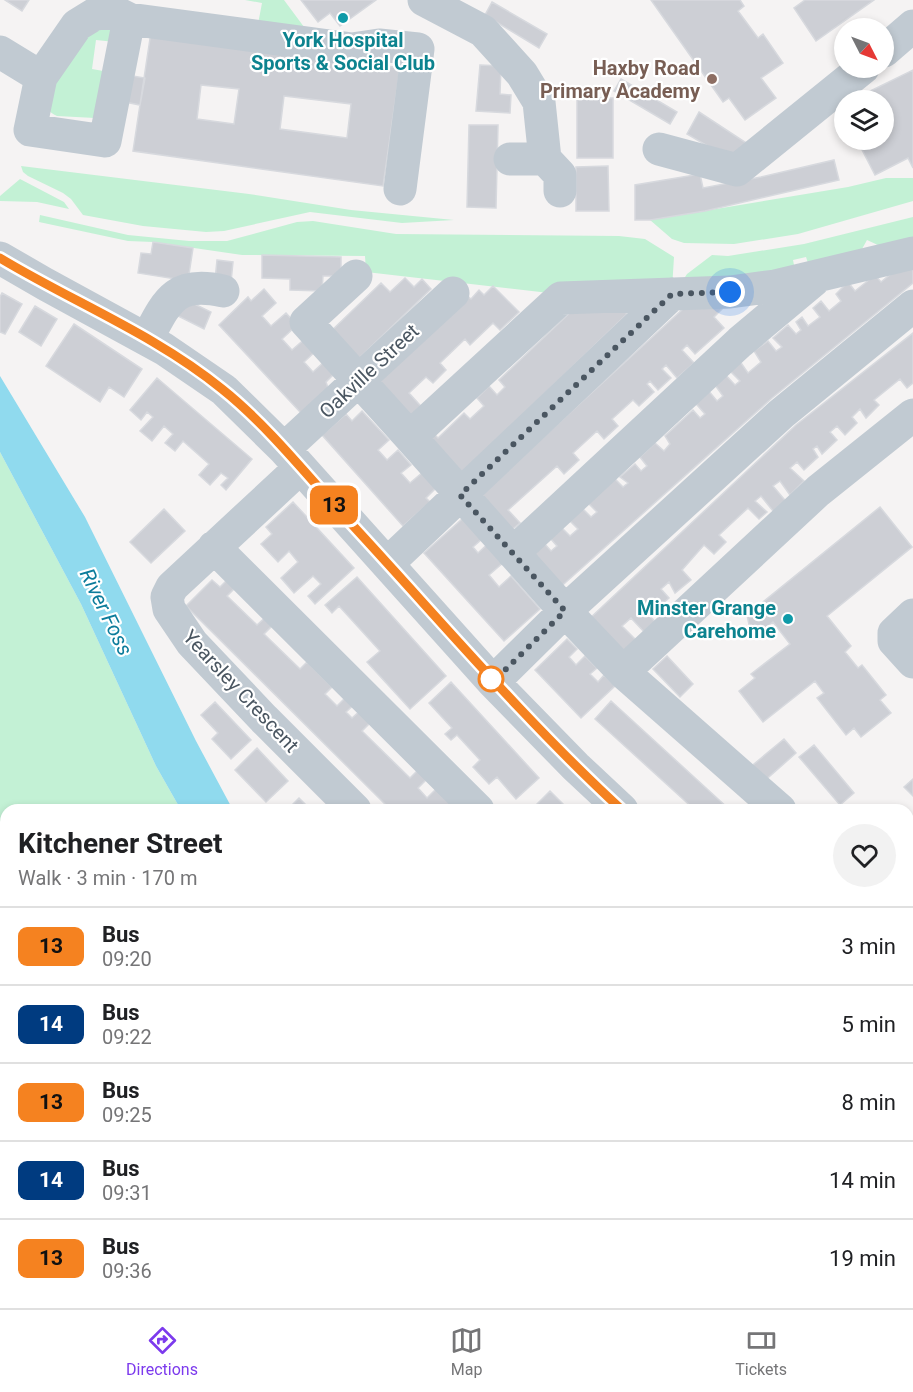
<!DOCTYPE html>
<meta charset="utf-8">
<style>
body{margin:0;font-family:Roboto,sans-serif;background:#f2f2f2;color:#202124;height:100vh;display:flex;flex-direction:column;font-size:22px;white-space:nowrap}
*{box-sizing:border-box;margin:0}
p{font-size:20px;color:#757577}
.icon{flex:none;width:33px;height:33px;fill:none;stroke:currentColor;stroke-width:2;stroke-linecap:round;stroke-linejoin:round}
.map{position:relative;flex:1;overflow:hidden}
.side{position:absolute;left:0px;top:804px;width:914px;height:504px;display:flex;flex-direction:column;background:#fff;border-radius:18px 18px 0 0;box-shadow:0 3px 9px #0003}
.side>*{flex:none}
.badge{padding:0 12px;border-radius:9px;font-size:21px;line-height:39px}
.needle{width:39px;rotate:132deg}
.fabs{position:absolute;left:834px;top:18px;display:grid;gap:12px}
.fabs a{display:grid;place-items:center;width:60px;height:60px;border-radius:50%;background:#fff;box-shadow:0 3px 9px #0003;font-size:30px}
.you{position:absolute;width:30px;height:30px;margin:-15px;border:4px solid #fff;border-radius:50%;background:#1a73e8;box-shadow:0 0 0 9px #1a73e833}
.map>.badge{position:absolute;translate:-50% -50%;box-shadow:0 0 0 3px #fff}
.round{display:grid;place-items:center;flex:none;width:63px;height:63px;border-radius:32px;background:#f2f2f2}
.headline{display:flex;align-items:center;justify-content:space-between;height:102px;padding:0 18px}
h1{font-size:28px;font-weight:700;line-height:45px}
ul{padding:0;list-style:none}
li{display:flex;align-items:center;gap:18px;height:78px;padding:0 18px;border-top:2px solid #e0e0e0}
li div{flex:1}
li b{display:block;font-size:22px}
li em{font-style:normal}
li .badge{min-width:66px;font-weight:700;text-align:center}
.tab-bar{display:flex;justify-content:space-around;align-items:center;height:84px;border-top:2px solid #e0e0e0;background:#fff;font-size:16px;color:#757577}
.tab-bar a{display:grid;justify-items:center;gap:3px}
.tab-bar .current{color:#7c3aed}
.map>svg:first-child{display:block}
.green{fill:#c3f1d5}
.water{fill:#90daee}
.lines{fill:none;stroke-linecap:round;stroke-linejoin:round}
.river{stroke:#90daee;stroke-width:44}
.building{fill:#cdcfd5;stroke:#d7d9de;stroke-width:1.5;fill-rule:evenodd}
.minor{stroke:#c1cad2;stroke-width:33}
.line-casing{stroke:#fff;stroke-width:14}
.line{stroke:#f58220;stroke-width:9}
.walk{stroke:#4a5661;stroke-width:6;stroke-dasharray:0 10.8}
.culture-dot{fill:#0f9aa8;stroke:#fff;stroke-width:2}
.education-dot{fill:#8d6e63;stroke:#fff;stroke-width:2}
.stop-dot{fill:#fff;stroke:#f58220;stroke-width:3}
.labels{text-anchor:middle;stroke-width:4.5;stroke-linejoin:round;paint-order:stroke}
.culture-label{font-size:20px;font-weight:bold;fill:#0d838f;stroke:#fff}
.education-label{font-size:20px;font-weight:bold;fill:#785e54;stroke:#fff;text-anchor:end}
.street-label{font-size:20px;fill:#4a5661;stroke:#fff}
.water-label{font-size:21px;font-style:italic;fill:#0c7c9b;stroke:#fff}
</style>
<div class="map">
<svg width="913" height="1308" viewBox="0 0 913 1308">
<rect width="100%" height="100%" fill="#f5f3f3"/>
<path class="green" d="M245 0H284L307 31 258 24 262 3Z
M106 26 112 30 115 42 96 40 92 69 109 72 95 118 57 116C48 112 47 108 46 99L88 32Z
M21 166 249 194 351 210 454 220 402 223 310 212 224 231 206 232 143 226 83 215 71 199 63 193 28 176 23 172Z
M886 178H913V201L798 234 734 244 684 243 672 239 650 220 848 187Z
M20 179 64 202 69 209 37 202 0 201V196Z
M40 215 128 235 189 241H227L297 222 313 221 396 234 619 236 645 239 674 257 672 289 558 294 366 272 365 256 242 255 153 242 128 241 39 222Z
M913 217V249L895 253 867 240 862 249 811 272 806 257 793 260 796 275 678 288 687 274 712 255 728 256 804 244Z
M0 452 81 604 156 766 181 810H6V853L0 845Z"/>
<path class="water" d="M0 376 85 517 196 741 233 810H181L156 766 81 604 0 452Z"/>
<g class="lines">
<path class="river" d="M908 1092 913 1090"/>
</g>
<path class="building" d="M5 0H29L22 11Z
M301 0H376L340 26 330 13 318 22Z
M651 0H740L744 6 738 11 758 38 763 34 783 63 761 78 776 98 745 120 729 98 723 102Z
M805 0H874L816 41 794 8Z
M492 2 547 34 539 48 485 15Z
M151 32 400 68 383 186 133 151ZM201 85 239 89 234 124 197 119ZM284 96 351 104 347 138 280 129Z
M480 65 501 66 500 94 511 95 510 113 476 111Z
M913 70V168L908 158 875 175 857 140H884V100H852Z
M109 72 145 78 140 105 105 98Z
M621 79 677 112 670 124 614 91Z
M577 98H613V158H577Z
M699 112 751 146 733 161 687 134Z
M469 125H498L496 208 467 207Z
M834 160 839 180 705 211 650 220H635V185L700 174 703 188 761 177Z
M608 166 609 211H576V167Z
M153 242 193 248 188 281 138 273 141 253 151 254Z
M262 255 341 257V276H323L322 291 290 290V279L262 278Z
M217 260 233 262 231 282 215 280Z
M913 262V283L772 398 556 591 528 558 544 543 551 551 557 546 550 538 562 528 570 536 578 529 563 514 577 503 591 517 597 512 582 497 614 478 623 487 628 483 620 477 635 464 641 471 647 466 640 457 655 443 664 451 670 444 665 436 693 410 700 418 705 414 690 397 703 384 717 401 723 396 712 381 723 372 735 385 740 381 729 370 739 360 748 373 761 362 754 351 768 341 776 351 782 347 773 338 788 325 796 334 801 330 796 322 802 317 808 326 820 317 813 308 821 301 829 311 841 301 836 294 848 282 855 291 875 275 881 282 892 273Z
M405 278 414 287 422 279 431 289 353 364 326 336 381 283 390 292Z
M493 286 519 312 500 330 493 323 470 345 465 339 440 363 446 370 433 383 426 377 409 393 427 413 412 427 374 387 466 295 471 299 479 290 484 295Z
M264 289 276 303 262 316 271 326 286 313 297 325 282 339 292 350 307 337 318 349 304 362 313 372 326 360 337 371 326 382 328 388 301 413 219 325 248 297 251 301Z
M2 293 22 304 5 334 0 332V297Z
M710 296 722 309 714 317 724 328 695 354 687 345 682 350 694 363 677 378 666 365 662 369 671 378 658 390 650 381 647 384 654 392 639 406 633 400 612 419 618 426 604 439 597 431 573 453 579 460 564 474 557 466 508 510 520 523 508 533 477 498 696 297Z
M182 298 211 312 204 329 174 314Z
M617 303 627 314 456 479 416 437 427 427 438 438 464 413 470 419 484 406 477 398 489 386 497 395 505 387 499 380 579 304Z
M35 306 57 319 41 346 19 332Z
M74 324 142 369 124 397 109 387 100 402 46 366Z
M913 333V383L907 388 900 379 874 400 879 405 866 418 860 409 852 417 857 423 845 435 837 426 830 432 837 440 822 454 817 446 813 449 818 457 804 470 797 462 790 468 804 481 790 495 780 481 773 486 789 505 777 516 761 496 755 501 767 512 759 519 748 508 719 535 726 542 714 554 704 545 682 570 691 580 675 593 669 582 661 589 669 598 658 608 650 600 642 607 658 625 647 635 631 618 622 626 640 644 628 656 587 621 796 425Z
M157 378 252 459 226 490 221 485 228 478 221 473 210 485 199 475 209 464 183 441 175 451 165 443 173 434 164 426 152 441 140 431 153 417 147 412 141 420 130 410Z
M362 411 389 440 378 450 387 460 398 450 411 465 401 473 410 483 423 472 437 487 426 498 430 502 403 526 322 435 346 414 352 421Z
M293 502 354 568 315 604 308 596 321 584 313 576 294 593 281 578 298 562 289 551 278 562 261 544 272 534 266 527Z
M880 507 912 547 827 616 851 646 845 652 858 668 862 665 886 695 880 700 891 713 861 737 854 728 846 735 817 698 824 693 815 681 763 722 739 691 755 678 751 674 790 644 773 622 752 639 747 615Z
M164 509 185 531 151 563 130 542Z
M471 511 490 532 473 547 478 553 494 538 511 556 489 575 499 587 511 576 540 609 504 641 424 553Z
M232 575 240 583 227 596 257 625 270 613 278 620 264 634 300 669 307 662 332 687 325 694 337 706 349 694 357 702 346 712 352 718 362 709 373 720 362 731 410 778 420 768 429 777 418 788 427 798 436 789 457 810H391L186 606 212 580 220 587Z
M357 577 446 676 410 709 367 662 380 651 339 606 332 613 325 605Z
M567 639 577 649 569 657 576 665 585 656 597 668 590 674 598 682 604 675 615 686 581 718 535 670Z
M667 656 693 684 680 697 653 669Z
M451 682 539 778 516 799 497 777 489 784 473 767 480 760 457 735 451 740 445 734 452 728 429 703Z
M611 701 730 810H695L595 719Z
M215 702 251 740 231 759 212 739 218 733 201 715Z
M784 739 796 753 761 784 748 769Z
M814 745 854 793 840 805 799 757Z
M257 748 288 781 266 802 235 770Z
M913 779V796L904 787Z
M550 791 569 810H531Z
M299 798 311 810H287Z
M913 976V1001L908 977Z
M1 981 6 988V1006L0 1010Z
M6 1006V1031L0 1024V1010Z
M908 1241 913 1246V1295L908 1290V1283L911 1280 908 1276Z
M6 1263V1302H14L18 1306 16 1308H0V1268Z
M306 1302H318L324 1308H300Z
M441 1302H475L469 1308H445L446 1307Z"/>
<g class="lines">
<path class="minor" d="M424 0 483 31 522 74 539 102 545 159 560 175V191
M115 12 129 19 105 141 30 130 41 77 77 25 95 14Z
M129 19 352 49 379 45 418 49 400 189
M884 51 913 26
M0 52 41 77
M659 149 737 170 863 68
M510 159H545
M913 253 775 286 730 292 561 298 410 437 565 611 623 672 818 491 913 415
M0 258 45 284 164 349 224 390 284 449 493 682 576 767 622 810
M356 276 306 322 410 437
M147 339C167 301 175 280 223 291
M284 449 453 293
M300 468 172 587 167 597 169 609 192 643 264 719 355 810
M214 547 478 810
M513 553 740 342 814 280
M387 564 672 294
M913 615 894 633V641L913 662
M623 672 780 810
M493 682 565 611 781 414 913 306
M908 848 913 857
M908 930 913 929
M0 1101 6 1109
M908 1119 913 1127
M0 1218 6 1212
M696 1302 715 1308
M860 1302 867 1308
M219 1308 225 1302
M490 1308 495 1302
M824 1308 834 1302"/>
</g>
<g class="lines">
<g class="line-casing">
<path id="line" d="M0 258C73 302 156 335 222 389 266 424 307 475 345 517 437 616 522 718 622 810"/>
</g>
<use href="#line" class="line"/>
<path class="walk" d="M491 679 493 682 565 611 460 495 672 294 730 292"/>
</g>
<g class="culture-dot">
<circle cx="343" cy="18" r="6"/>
<circle cx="788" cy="619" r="6"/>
</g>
<circle class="education-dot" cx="712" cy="79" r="6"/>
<circle class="stop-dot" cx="491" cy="679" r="12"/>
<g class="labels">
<g class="culture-label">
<text x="343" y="47">York Hospital<tspan x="343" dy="23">Sports &amp; Social Club</tspan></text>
<text x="776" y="615" text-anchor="end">Minster Grange<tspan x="776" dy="23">Carehome</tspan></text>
</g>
<g class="education-label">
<text x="700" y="75">Haxby Road<tspan x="700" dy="23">Primary Academy</tspan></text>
</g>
<g class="street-label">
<text transform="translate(369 371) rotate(-43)" y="7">Oakville Street</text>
<text transform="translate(241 691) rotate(47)" y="7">Yearsley Crescent</text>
</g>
<g class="water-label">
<text transform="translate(106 612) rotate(64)" y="7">River Foss</text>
</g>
</g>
</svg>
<div class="fabs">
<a><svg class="needle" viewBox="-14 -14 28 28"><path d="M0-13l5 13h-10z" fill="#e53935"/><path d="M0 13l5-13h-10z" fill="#757577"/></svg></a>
<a><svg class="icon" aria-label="layers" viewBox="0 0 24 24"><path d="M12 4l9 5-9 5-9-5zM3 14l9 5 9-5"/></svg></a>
</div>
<div class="you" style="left:730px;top:292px"></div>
<b class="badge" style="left:334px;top:505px;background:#f58220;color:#111">13</b>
<section class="side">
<div class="headline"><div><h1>Kitchener Street</h1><p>Walk · 3 min · 170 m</p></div><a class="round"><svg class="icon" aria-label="heart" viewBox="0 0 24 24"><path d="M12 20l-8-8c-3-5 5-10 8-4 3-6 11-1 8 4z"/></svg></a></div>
<ul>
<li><span class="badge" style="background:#f58220;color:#111">13</span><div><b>Bus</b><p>09:20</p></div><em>3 min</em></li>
<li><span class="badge" style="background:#003b80;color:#fff">14</span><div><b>Bus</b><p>09:22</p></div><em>5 min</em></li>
<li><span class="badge" style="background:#f58220;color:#111">13</span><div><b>Bus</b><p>09:25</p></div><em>8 min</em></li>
<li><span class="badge" style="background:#003b80;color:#fff">14</span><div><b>Bus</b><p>09:31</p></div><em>14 min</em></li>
<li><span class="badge" style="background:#f58220;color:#111">13</span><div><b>Bus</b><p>09:36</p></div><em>19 min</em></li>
</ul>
</section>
</div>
<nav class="tab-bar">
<a class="current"><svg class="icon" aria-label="directions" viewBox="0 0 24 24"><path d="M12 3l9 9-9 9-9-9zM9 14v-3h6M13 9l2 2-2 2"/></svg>Directions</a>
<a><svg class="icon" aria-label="map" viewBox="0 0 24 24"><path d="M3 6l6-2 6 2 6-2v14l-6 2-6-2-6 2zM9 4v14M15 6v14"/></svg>Map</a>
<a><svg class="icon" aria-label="tickets" viewBox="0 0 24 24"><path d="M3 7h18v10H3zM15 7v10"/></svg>Tickets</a>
</nav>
